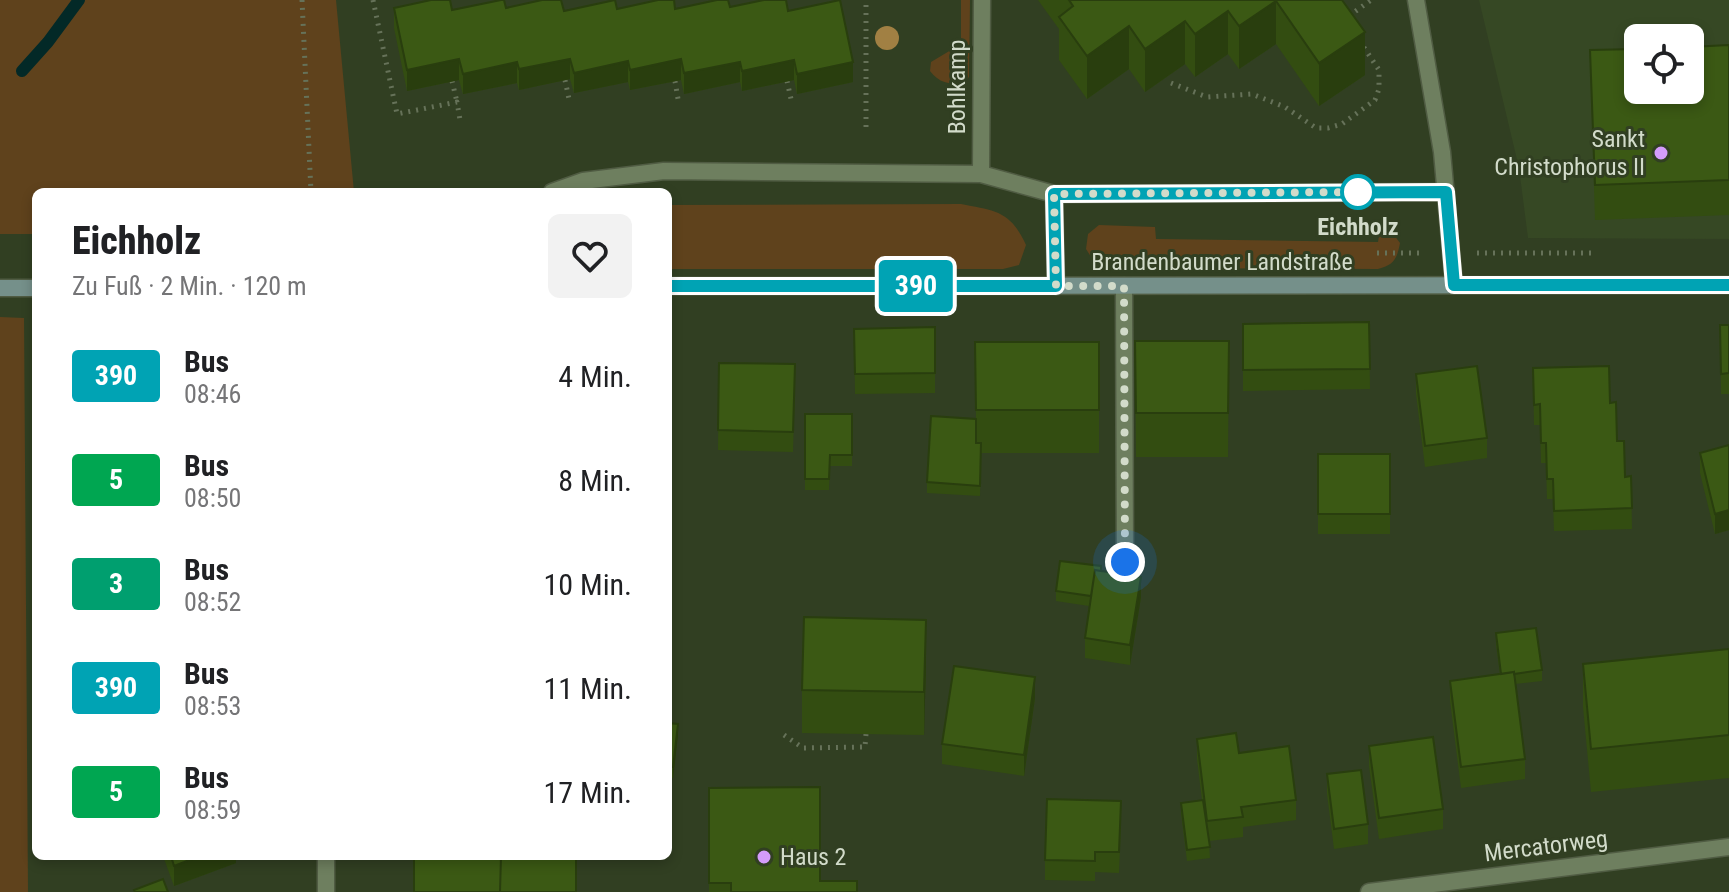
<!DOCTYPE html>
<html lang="de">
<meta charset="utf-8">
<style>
body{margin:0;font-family:"Roboto Condensed",sans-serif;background:#f2f2f2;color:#202124;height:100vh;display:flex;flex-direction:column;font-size:30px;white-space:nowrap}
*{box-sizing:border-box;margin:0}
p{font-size:26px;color:#757577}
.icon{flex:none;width:44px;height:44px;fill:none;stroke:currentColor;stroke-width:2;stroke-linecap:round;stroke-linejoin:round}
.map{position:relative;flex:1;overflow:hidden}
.drawer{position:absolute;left:32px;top:188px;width:640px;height:672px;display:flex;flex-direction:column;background:#fff;border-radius:12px;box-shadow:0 4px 12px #0003}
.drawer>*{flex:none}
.badge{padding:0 16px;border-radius:6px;font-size:28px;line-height:52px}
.buttons{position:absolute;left:1624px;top:24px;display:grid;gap:16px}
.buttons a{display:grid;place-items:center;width:80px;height:80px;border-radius:12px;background:#fff;box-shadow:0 4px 12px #0003;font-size:40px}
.you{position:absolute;width:40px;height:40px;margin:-20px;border:6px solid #fff;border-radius:50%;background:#1a73e8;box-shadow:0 0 0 12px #1a73e833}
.map>.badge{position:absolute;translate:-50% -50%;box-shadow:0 0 0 4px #fff}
.round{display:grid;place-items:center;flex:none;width:84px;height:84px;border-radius:12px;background:#f2f2f2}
.headline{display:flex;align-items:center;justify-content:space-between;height:136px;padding:0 40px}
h1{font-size:38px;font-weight:800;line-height:60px}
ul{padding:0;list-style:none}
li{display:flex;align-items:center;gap:24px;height:104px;padding:0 40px}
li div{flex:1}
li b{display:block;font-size:30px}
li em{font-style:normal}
li .badge{min-width:88px;font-weight:700;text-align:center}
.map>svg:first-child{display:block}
.built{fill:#364824;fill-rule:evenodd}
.green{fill:#5f421c}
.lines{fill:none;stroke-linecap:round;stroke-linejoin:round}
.stream{stroke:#032927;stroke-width:12}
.service-casing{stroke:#505c43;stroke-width:19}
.minor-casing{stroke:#505c43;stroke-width:19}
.secondary-casing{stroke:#505c43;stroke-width:19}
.path{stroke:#667259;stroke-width:5;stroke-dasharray:2 6;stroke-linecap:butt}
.service{stroke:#6e7f5f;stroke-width:16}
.minor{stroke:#6e7f5f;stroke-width:16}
.secondary{stroke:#75908a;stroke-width:16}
.tree{fill:#a18043}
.wall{fill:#334d11}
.shaded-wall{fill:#293e0e}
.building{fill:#3b5914;stroke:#293e0e;stroke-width:2}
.line-casing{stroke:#fff;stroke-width:18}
.line{stroke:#00a3b4;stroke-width:12}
.walk{stroke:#d2dbca;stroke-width:8;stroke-dasharray:0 14.4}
.poi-dot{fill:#d49cfb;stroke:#313f22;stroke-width:3}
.stop-dot{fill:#fff;stroke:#00a3b4;stroke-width:4}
.labels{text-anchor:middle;stroke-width:6;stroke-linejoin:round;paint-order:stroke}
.street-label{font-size:24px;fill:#d2dbca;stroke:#313f22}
.poi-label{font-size:24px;fill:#d2dbca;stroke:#313f22;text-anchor:end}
.stop-label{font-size:24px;font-weight:bold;fill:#d2dbca;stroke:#313f22}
</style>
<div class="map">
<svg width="1729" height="892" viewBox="0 0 1729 892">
<rect width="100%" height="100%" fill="#313f22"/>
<path class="built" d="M1479 0H1729V239L1528 238 1519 168ZM1638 38H1690V90H1638Z"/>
<path class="green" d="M0 0H336L354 192H36V234H0Z
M961 0H970L969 77 962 84C949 84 939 83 930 71L931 62 961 44Z
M961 204C995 211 1010 210 1026 245L1019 265 1003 269H668V205Z
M1099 225 1155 227 1156 239 1378 242 1380 229 1391 231 1400 243C1397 259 1394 265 1378 269L1110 268 1095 263 1086 249 1088 234Z
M0 317 24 318 28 892H0Z"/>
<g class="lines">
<path class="stream" d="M22 71 48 42 79 0"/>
<g class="service-casing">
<path id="service" d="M1054 194 1056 286
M1124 286 1125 562"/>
</g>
<g class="minor-casing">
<path id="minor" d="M1416 0 1442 152 1454 285
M981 174 982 0
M552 192 583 181 664 171 981 174 1054 194 1446 192
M326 892V856
M1369 892 1729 847"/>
</g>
<g class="secondary-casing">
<path id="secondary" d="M668 286 1729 285
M0 288H36"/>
</g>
<path class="path" d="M302 0 311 192
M373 0 397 114 457 102 460 120
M1349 16 1371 0
M565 80 569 99
M452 81 457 102
M675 81 678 99
M787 81 791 99
M1171 83 1207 97 1252 94 1285 107 1316 128H1328L1342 124 1375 100 1379 89V70L1361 43
M866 127V0
M1377 253H1423
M1477 253H1591
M784 735 803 748 865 747 866 734"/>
<use href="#service" class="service"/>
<use href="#minor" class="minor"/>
<use href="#secondary" class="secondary"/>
</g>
<circle class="tree" cx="887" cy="38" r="12"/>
<path class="wall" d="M1038 0H1342L1365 75 1319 106 1276 44 1239 69 1228 54 1195 77 1185 64 1145 92 1129 69 1087 99 1059 60V29Z
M730 7 788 11 853 82 797 94 794 80 742 91 740 82 684 94 681 80 630 90 628 82 574 93 570 79 519 90 517 83 463 94 459 80 407 91 394 28V8L452 10 506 8 564 11 617 9Z
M1729 45V215L1595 220 1590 50Z
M1369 322 1370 389 1243 391V324Z
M1720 325H1729V394H1721Z
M935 327V393L855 394 854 329Z
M1135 341H1229L1228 457H1136Z
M975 342H1099V453H981L980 496 927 493V482L976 419Z
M719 363 795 385 793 452 718 450Z
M1533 368 1610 403 1625 477 1631 476 1632 529 1554 531 1553 499H1547L1546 463H1541L1540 425H1534Z
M1416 374 1487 438V458L1425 467 1416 394Z
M805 414H852V466H830L829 490H805Z
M1729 445V530L1715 534 1700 473V453Z
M1318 454H1390V534H1318Z
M1101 571 1141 597 1130 665 1085 658V638L1089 606 1056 601V591Z
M1496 633 1542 670V681L1515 684 1525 759V779L1461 788 1450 701V681L1500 674 1496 644Z
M1729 649V778L1591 792 1583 707V664Z
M926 663 924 735 802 733V690Z
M1035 698 1024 776 942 764V744Z
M668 723 678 735 673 778 668 777Z
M1197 739 1239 753 1296 800V820L1243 827V837L1209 841 1210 858 1187 861 1181 813V803L1202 800 1197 759Z
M1369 746 1443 809V829L1379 839 1369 766Z
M1327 774 1368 824V844L1334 849 1327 794Z
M709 788 820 881 857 892H709Z
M1121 821 1119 873 1095 872V881L1045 880V860Z
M163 856H236V863L174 886Z"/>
<path class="shaded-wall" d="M1276 1V44L1239 69V26Z
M1228 11V54L1195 77V34Z
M1185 21V64L1145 92V49Z
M1129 26V69L1087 99V56Z
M1365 32V75L1319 106V63Z
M459 59V80L407 91V70Z
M570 59V79L519 90V69Z
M681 59V80L630 90V70Z
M794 60V80L742 91V71Z
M628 61V82L574 93V73Z
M517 62V83L463 94V74Z
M740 62V82L684 94V73Z
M853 62V82L797 94V74Z
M1729 510V530L1715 534V514Z
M1141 577V597L1130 665V645Z
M926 620V663L924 735V692Z
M1035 677V698L1024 776V755Z
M678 724V735L673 778V767Z
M200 856H236V863L174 886V866Z"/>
<path class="building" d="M431 0H450L452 10 501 0H504L506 8 542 0H561L564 11 615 0 617 9 658 0H674L675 9 717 0H728L730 7 764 0H786L788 11 840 0 853 62 797 74 794 60 742 71 740 62 684 73 681 59 630 70 628 61 574 73 570 59 519 69 517 62 463 74 459 59 407 70 394 8Z
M1069 0H1342L1365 32 1319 63 1276 1 1239 26 1228 11 1195 34 1185 21 1145 49 1129 26 1087 56 1059 17 1073 6Z
M1729 45V180L1595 185 1590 50 1638 49V90H1690V47Z
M1369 322 1370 369 1243 370V324Z
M1720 325H1729V373L1721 374Z
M935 327V373L855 374 854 329Z
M1135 341H1229L1228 413H1136Z
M975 342H1099V410H976Z
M719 363 795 364 793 432 718 430Z
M1477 366 1487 438 1425 446 1416 374Z
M1609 366 1610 403 1616 402 1617 441H1624L1625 477 1631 476 1632 508 1554 511 1553 479H1547L1546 443H1541L1540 404 1534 405 1533 368Z
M805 414H852V455H830L829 479H805Z
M931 416 976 419V443H981L980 486 927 482Z
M1729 445V510L1715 514 1700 453Z
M1318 454H1390V514H1318Z
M1060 561 1101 566V571L1095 570 1091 596 1056 591Z
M1095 570 1141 577 1130 645 1085 638Z
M804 617 926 620 924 692 802 690Z
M1536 628 1542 670 1514 674V672L1501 674 1496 633Z
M1729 649V735L1591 749 1583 664Z
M954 666 1035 677 1024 755 942 744Z
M1514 672 1525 759 1461 767 1450 681Z
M668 723 678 724 673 767H668Z
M1236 733 1239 753 1289 746 1296 800 1241 807 1243 817 1207 821 1197 739Z
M1433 737 1443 809 1379 818 1369 746Z
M1361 770 1368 824 1334 829 1327 774Z
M820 787V881H857V892H731V883H709V788Z
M1047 799 1121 801 1119 852H1095V861L1045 860Z
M1203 800 1210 847 1187 850 1181 803Z
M171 856H200L174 866Z
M414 856H501L500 892H414Z
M501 856H576V892H500Z
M163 879 168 892H135L134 890Z"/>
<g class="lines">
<g class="line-casing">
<path id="line" d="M668 286H1056L1054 194 1446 192 1454 285H1729"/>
</g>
<use href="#line" class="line"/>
<path class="walk" d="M1125 562 1124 286H1056L1054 194 1358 192"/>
</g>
<g class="poi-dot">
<circle cx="1661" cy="153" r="8"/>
<circle cx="764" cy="857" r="8"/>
</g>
<circle class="stop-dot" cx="1358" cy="192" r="16"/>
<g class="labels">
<g class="street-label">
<text transform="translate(957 87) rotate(-90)" y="8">Bohlkamp</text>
<text x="1222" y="270">Brandenbaumer Landstraße</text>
<text transform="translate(1546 846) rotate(-7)" y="8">Mercatorweg</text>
</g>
<g class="poi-label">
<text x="1645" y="147">Sankt<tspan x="1645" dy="28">Christophorus II</tspan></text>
<text x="780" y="865" text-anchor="start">Haus 2</text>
</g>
<g class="stop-label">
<text x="1358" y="235">Eichholz</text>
</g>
</g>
</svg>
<div class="buttons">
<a><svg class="icon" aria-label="locate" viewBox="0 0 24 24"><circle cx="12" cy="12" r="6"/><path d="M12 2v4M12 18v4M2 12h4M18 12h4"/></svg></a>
</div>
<div class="you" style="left:1125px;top:562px"></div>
<b class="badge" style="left:916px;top:286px;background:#00a3b4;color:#fff">390</b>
<section class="drawer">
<div class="headline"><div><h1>Eichholz</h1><p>Zu Fuß · 2 Min. · 120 m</p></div><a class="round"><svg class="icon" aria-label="heart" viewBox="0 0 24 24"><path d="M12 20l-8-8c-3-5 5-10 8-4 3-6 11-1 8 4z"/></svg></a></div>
<ul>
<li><span class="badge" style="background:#00a3b4;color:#fff">390</span><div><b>Bus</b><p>08:46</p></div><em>4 Min.</em></li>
<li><span class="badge" style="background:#00a651;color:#fff">5</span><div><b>Bus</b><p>08:50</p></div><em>8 Min.</em></li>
<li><span class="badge" style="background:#009f6f;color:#fff">3</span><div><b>Bus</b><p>08:52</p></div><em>10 Min.</em></li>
<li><span class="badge" style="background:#00a3b4;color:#fff">390</span><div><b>Bus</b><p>08:53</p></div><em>11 Min.</em></li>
<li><span class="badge" style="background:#00a651;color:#fff">5</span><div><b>Bus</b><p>08:59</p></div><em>17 Min.</em></li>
</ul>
</section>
</div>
